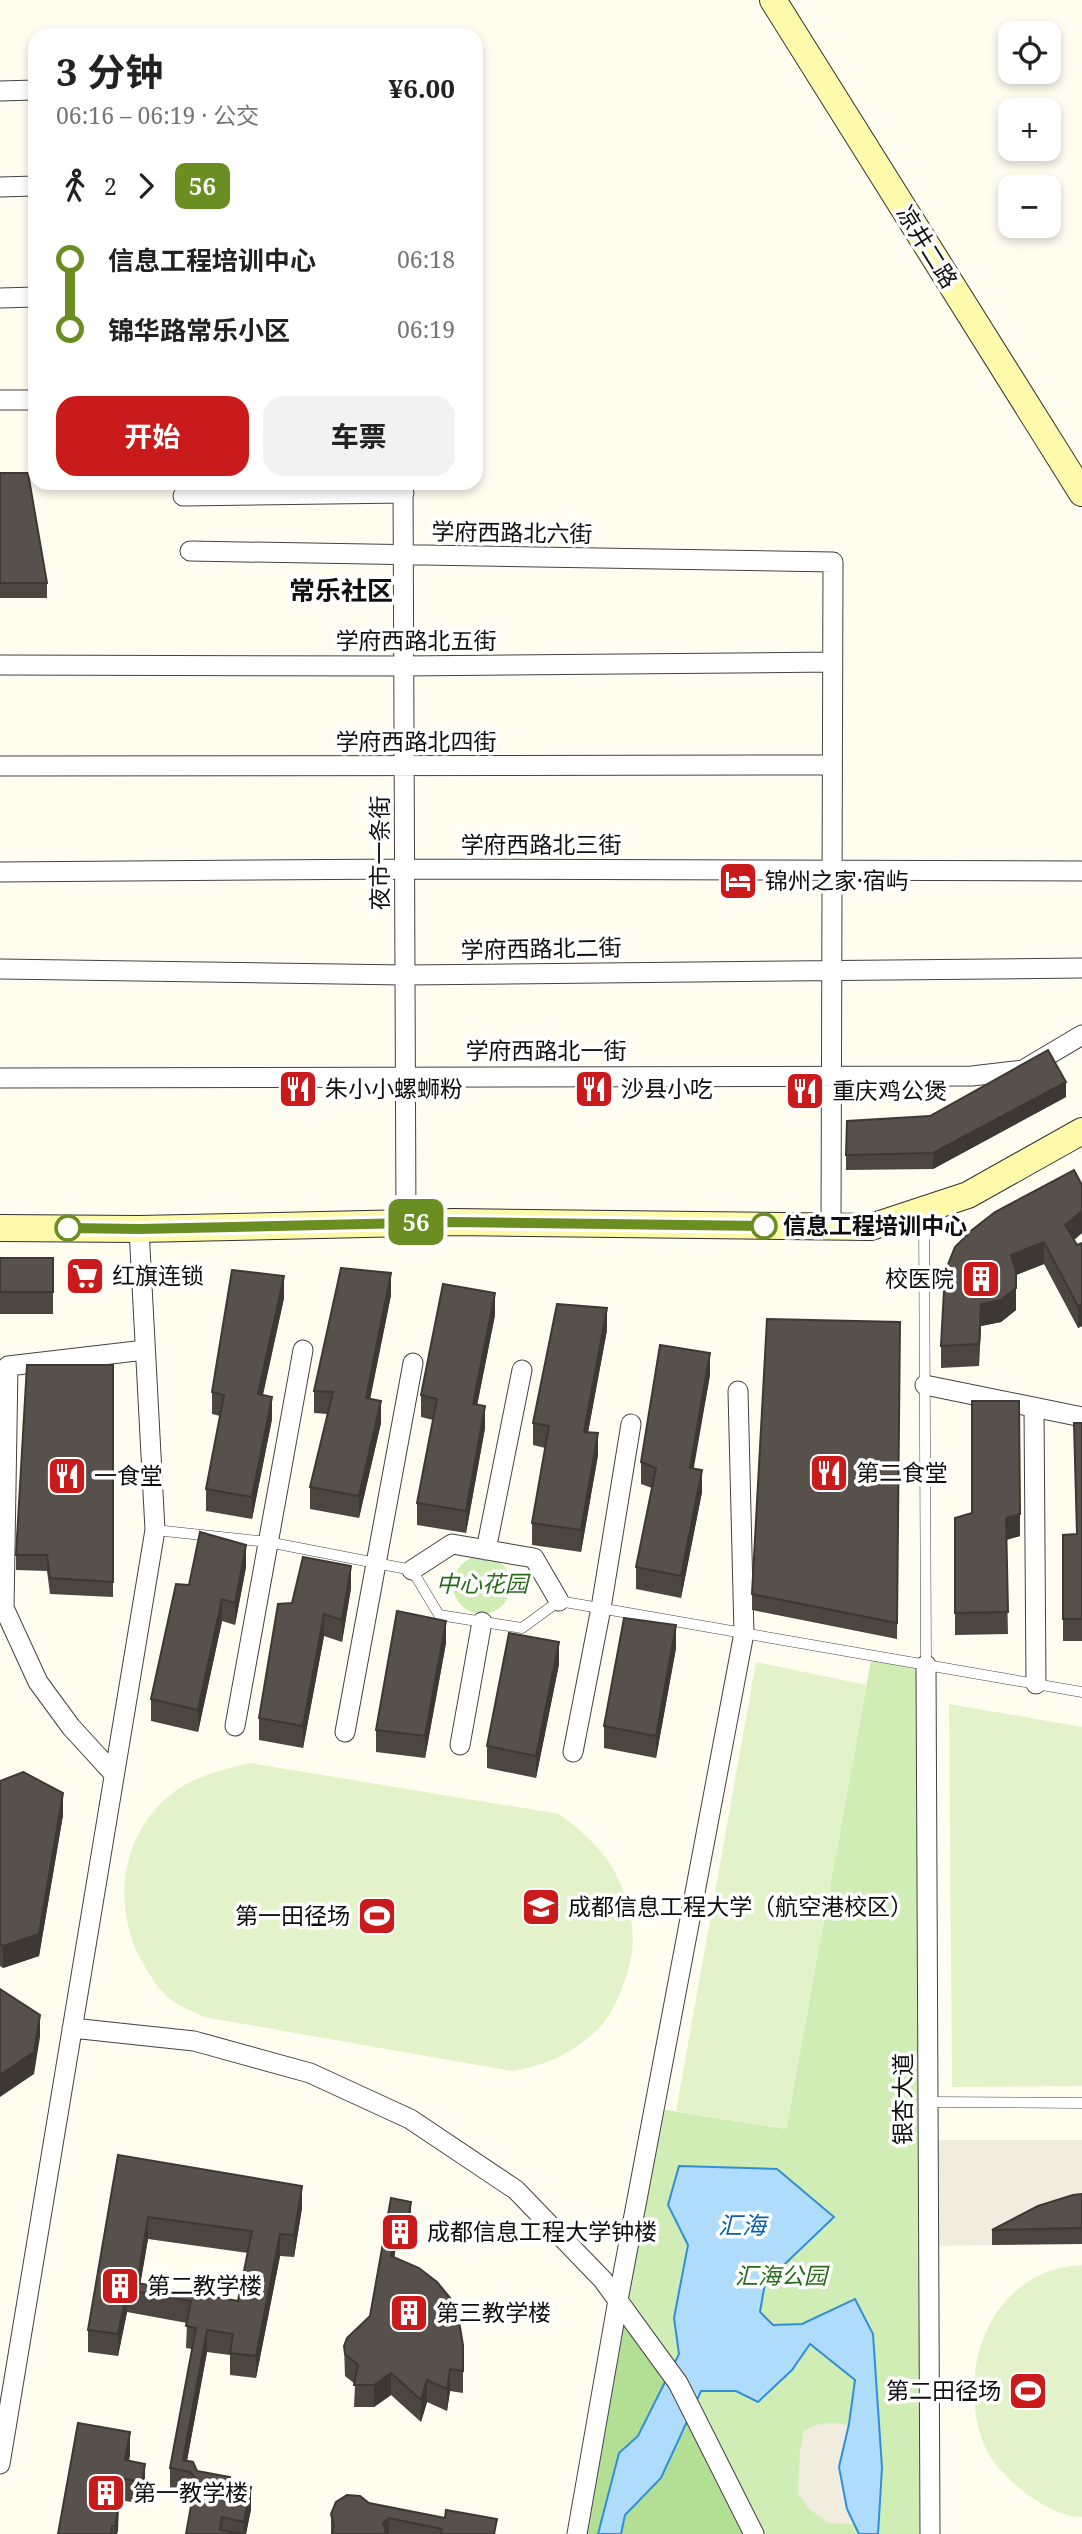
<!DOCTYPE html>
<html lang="zh">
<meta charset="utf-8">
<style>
body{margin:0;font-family:"Noto Serif","Noto Sans SC",serif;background:#f2f2f2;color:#222;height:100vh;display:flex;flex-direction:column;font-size:26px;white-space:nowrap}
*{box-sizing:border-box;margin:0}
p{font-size:23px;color:#767676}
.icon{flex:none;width:38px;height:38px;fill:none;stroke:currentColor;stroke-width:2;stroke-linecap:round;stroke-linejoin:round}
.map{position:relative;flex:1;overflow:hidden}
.sheet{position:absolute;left:28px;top:28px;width:455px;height:462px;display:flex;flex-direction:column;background:#fff;border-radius:21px;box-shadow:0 4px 10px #0003}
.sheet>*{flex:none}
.badge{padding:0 14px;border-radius:10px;font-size:24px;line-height:46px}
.tools{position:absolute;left:998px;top:21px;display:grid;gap:14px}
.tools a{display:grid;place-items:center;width:63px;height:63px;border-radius:14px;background:#fff;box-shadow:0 4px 10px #0003;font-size:35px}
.map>.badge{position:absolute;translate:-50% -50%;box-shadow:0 0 0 4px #fff}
.legs{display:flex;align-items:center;gap:10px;height:77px;padding:0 28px;font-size:23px}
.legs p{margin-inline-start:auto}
.overview{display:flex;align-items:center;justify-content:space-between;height:119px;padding:0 28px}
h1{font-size:38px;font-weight:700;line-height:52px}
.action{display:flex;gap:14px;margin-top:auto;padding:14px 28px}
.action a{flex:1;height:80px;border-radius:21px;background:#ca1b1c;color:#fff;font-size:28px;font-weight:700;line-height:80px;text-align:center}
.action a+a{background:#f2f2f2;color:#222}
ul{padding:0 28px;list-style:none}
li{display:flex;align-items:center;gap:24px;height:70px;font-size:26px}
li i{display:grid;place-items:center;width:10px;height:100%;margin:0 9px;background:currentColor}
li i::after{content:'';width:18px;height:18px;margin:-9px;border:5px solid;border-radius:50%;background:#fff}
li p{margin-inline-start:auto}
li:first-child i{background:linear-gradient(#0000 50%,currentColor 0)}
li:last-child i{background:linear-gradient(currentColor 50%,#0000 0)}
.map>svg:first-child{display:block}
.green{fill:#d0edb6}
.forest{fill:#b3df94}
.pitch{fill:#e3f3c9}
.plaza{fill:#f0ecde}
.water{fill:#b0dcfb;stroke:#328ed8;stroke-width:2}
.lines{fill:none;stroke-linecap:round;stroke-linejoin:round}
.lane-casing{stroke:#424242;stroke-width:11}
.street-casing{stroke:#424242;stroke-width:21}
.secondary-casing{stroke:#313131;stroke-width:28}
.lane{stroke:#fff;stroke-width:10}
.street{stroke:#fff;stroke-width:19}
.secondary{stroke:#fff9ab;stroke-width:26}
.wall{fill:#4c4540;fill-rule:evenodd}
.shaded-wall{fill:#3e3834}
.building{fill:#58504a;stroke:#3e3834;stroke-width:2;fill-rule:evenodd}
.line-1-casing{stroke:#fff;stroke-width:16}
.line-1{stroke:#6b8e23;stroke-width:10}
.stop-1-dot{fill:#fff;stroke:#6b8e23;stroke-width:3.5}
.labels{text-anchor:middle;stroke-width:7;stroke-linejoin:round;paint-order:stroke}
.street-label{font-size:23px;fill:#0f0f0f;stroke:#fff}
.poi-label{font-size:23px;fill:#0f0f0f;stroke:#fff;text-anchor:start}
.stop-label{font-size:23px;font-weight:bold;fill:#0f0f0f;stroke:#fff;text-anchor:start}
.park-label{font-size:23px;font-style:italic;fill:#276c19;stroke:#fff}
.water-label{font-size:24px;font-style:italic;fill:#0d5fab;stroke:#fff}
.quarter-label{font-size:26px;font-weight:bold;fill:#0f0f0f;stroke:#fff}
</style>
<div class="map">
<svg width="1082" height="2534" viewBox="0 0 1082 2534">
<rect width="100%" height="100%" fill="#fffdf0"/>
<path class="green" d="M453 1585a29 29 0 1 1 58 0a29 29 0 1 1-58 0Z
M872 1655 926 1665 930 2534H754L618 2300 654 2108 786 2129Z"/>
<path class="forest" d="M618 2300 665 2364 754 2534H577Z"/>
<path class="pitch" d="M756 1662 867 1685 786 2129 676 2111Z
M949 1704 1082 1727V2086L952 2087Z
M250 1763 559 1814C579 1828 599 1846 612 1867 624 1887 633 1916 633 1939 633 1964 618 2006 602 2025 578 2051 546 2066 512 2071L204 2017C193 2011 180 2007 170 1999 159 1990 151 1977 144 1965 110 1908 120 1832 175 1791 196 1776 225 1769 250 1763Z
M1082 2265V2517C1064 2517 1043 2506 1028 2495 1008 2480 989 2461 981 2437 957 2361 995 2269 1082 2265Z"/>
<path class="plaza" d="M928 2140H1082V2209L992 2245 929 2246Z
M832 2423 849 2425 839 2468 847 2509 854 2524 829 2523 810 2510 798 2493 800 2451 804 2431 815 2425Z"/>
<path class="water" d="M679 2166 777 2169 834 2217 765 2283 760 2312 773 2325 802 2324 855 2299 873 2334 882 2468 878 2534H859L847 2509 839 2467 849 2424 855 2380 810 2344 792 2370 758 2402 736 2391H701L661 2478 625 2515 621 2534H598L619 2453 638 2436 679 2354 674 2318 688 2245 668 2205Z"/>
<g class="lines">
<g class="lane-casing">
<path id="lane" d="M924 1210 926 1665
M155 1530 268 1542 412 1570 439 1615 522 1628 559 1601 1082 1692
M928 2102 1082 2103"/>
</g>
<g class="street-casing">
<path id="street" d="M0 91 35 90
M0 187 35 186
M0 298 35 297
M0 400H35
M403 483 406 1222
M183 496 404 493
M190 551 833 562 831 1227
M0 665 404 666 832 662
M0 766 832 765
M0 872 405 869 1082 871
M0 969 405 975 1082 968
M0 1078 972 1076 1023 1070 1082 1035
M925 1385 1082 1417
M1034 1407 1036 1684
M486 1550 522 1370
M412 1570 452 1544 534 1558 559 1601
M926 1665 930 2534
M235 1726 303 1350
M345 1732 413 1363
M460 1745 482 1622
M573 1752 601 1608 631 1424
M114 1774 71 1727 38 1682 4 1608 8 1366 145 1350
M72 2028 194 2041 310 2073 410 2119 516 2190 603 2280 678 2383 754 2534
M0 2464 155 1530 139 1229
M577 2534 618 2300 744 1633 738 1391"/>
</g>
<g class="secondary-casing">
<path id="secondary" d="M773 0 1082 493
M0 1228 139 1229 454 1222 871 1227 968 1195 1082 1131"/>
</g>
<use href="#lane" class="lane"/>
<use href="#street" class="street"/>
<use href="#secondary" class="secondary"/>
</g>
<path class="wall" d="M0 473 47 583V598H0Z
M1066 1097 933 1169 846 1170V1155L930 1116Z
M1082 1185V1233L1074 1240 1077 1245 1082 1243V1326L1078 1328 1044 1264 1016 1275V1310L1001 1322 981 1326 979 1366 941 1368V1346Z
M0 1258H53V1314H0Z
M391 1295 370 1398 381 1423 359 1518 310 1509V1487L327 1414 314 1413V1391Z
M284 1298 263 1395 272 1419 252 1519 206 1511V1489L220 1416 212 1414V1392Z
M495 1315 477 1405 485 1428 466 1533 417 1525V1503L433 1420 421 1417V1395Z
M900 1322 897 1639 752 1610V1594Z
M607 1330 588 1432 598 1455 581 1552 532 1545V1523L545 1448 533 1445V1423Z
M113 1365V1597L50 1594 47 1571 16 1570V1555Z
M710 1375 693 1468 702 1492 681 1598 636 1589V1567L652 1488 641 1484V1462Z
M1074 1423H1082V1641H1063V1535L1077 1534Z
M955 1518 1020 1536 1006 1540 1008 1634 955 1635Z
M246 1567 235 1625 222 1621 198 1732 151 1721V1699L189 1585Z
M351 1588 342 1642 324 1636 303 1748 259 1740V1718L292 1603Z
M446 1643 425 1758 376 1752V1730Z
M676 1648 656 1758 604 1748V1726Z
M559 1664 536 1778 487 1768V1746Z
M0 1781 63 1815 39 1956 3 1968 0 1966Z
M118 2155 302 2208 294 2257 280 2256 256 2378 230 2375V2355L207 2352 187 2461 197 2471 230 2483 251 2509 246 2534H186L192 2496 190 2494 170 2490V2468L192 2349 186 2348 187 2323 127 2312 118 2356 88 2352V2330ZM148 2239 248 2253 238 2301 140 2284Z
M1082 2194V2244L992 2245V2230Z
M391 2198 411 2224 408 2243 397 2241 394 2257 463 2345V2393L450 2391 447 2411 427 2402 421 2422 391 2395 374 2407H354L355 2384 345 2376 344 2346 370 2316Z
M130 2454 129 2461 145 2486 142 2504 120 2500 118 2512 117 2534H58Z
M369 2503 497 2534H331V2514Z"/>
<path class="shaded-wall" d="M1066 1082V1097L933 1169V1153Z
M1082 1211V1233L1065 1247V1225Z
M1044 1242V1264L1011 1277V1255Z
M391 1273V1295L366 1420V1398Z
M284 1276V1298L258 1416V1394Z
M1016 1288V1310L1001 1322 981 1326 979 1366 981 1304Z
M495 1293V1315L473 1426V1404Z
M1082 1304V1326L1078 1328V1306Z
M607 1308V1330L584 1454V1432Z
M710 1353V1375L690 1490V1468Z
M272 1397V1419L252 1519V1497Z
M381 1401V1423L359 1518V1496Z
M485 1406V1428L466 1533V1511Z
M598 1433V1455L581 1552V1530Z
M702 1470V1492L681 1598V1576Z
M1020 1514V1536L1006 1540V1518Z
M246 1545V1567L235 1625V1603Z
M351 1566V1588L342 1642V1620Z
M222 1599V1621L198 1732V1710Z
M324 1614V1636L303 1748V1726Z
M446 1621V1643L425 1758V1736Z
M676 1625V1648L656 1758V1736Z
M559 1642V1664L536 1778V1756Z
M63 1793V1815L39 1956 3 1968V1946Z
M40 2015V2037L34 2074 0 2097V2075Z
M302 2186V2208L294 2257V2235Z
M411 2202V2224L408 2243V2221Z
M148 2217V2239L139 2292 137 2283Z
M397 2219V2241L391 2278V2256Z
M280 2234V2256L256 2378V2356Z
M127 2290V2312L118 2356V2334Z
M207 2330V2352L185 2471 183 2460Z
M450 2369V2391L447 2411V2389Z
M391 2373V2395L374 2407V2385Z
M427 2380V2402L421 2422V2400Z
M130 2432V2454L125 2482V2460Z
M145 2464V2486L142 2504V2482Z
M120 2478 118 2531 117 2534H115V2508Z
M251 2487V2509L246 2534H244V2522Z
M389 2518V2534H383V2523Z"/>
<path class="building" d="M0 473H28L47 583H0Z
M1048 1050 1066 1082 933 1153 846 1155 847 1121 930 1116Z
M1074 1170 1082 1185V1211L1065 1225 1077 1245 1082 1243V1304L1078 1306 1044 1242 1011 1255 1016 1272V1288L1001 1300 981 1304 979 1344 941 1346 945 1272 955 1247 972 1230 995 1212Z
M0 1258H53V1292H0Z
M341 1268 391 1273 366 1398 381 1401 359 1496 310 1487 333 1392 314 1391Z
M232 1270 284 1276 258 1394 272 1397 252 1497 206 1489 224 1395 212 1392Z
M443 1284 495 1293 473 1404 485 1406 466 1511 417 1503 437 1399 421 1395Z
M557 1304 607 1308 584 1432 598 1433 581 1530 532 1523 549 1426 533 1423Z
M767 1319 900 1322 897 1623 752 1594Z
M660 1345 710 1353 690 1468 702 1470 681 1576 636 1567 656 1468 641 1462Z
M27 1365H113V1582L50 1578 47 1555H16Z
M972 1401H1019L1020 1514 1006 1518 1008 1612 955 1613V1518L972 1513Z
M1074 1423H1082V1619H1063V1535L1077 1534Z
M200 1532 246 1545 235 1603 222 1599 198 1710 151 1699 176 1584 189 1585Z
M303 1557 351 1566 342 1620 324 1614 303 1726 259 1718 278 1604 292 1603Z
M397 1611 446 1621 425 1736 376 1730Z
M624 1618 676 1625 656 1736 604 1726Z
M509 1633 559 1642 536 1756 487 1746Z
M23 1772 63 1793 39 1934 3 1946 0 1944V1781Z
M0 1989 40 2015 34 2052 0 2075Z
M118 2155 302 2186 294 2235 280 2234 256 2356 230 2353 233 2334 207 2330 183 2460 193 2462 197 2471 230 2477 229 2483 251 2487 244 2522 222 2517 220 2530 243 2534H186L196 2478 190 2472 170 2468 196 2328 186 2326 191 2301 127 2290 118 2334 88 2330ZM148 2217 252 2231 238 2301 137 2283Z
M1082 2194V2228L992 2230 1038 2206 1073 2195Z
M391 2198 411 2202 408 2221 397 2219 391 2256 419 2268 437 2282 451 2299 459 2321 463 2345V2371L450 2369 447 2389 427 2380 421 2400 391 2373 374 2385H354L358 2365 345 2354 344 2346 347 2338 370 2316Z
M78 2423 130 2432 125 2460 145 2464 142 2482 120 2478 115 2508 118 2509 115 2526H112L111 2534H58Z
M347 2495 360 2496 369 2503 445 2518 446 2510 497 2519 494 2534H441L442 2529 389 2518 383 2523 385 2529V2534H332L334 2526 331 2514 336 2502Z"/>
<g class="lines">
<g class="line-1-casing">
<path id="line-1" d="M68 1228 139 1229 454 1222 764 1226"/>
</g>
<use href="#line-1" class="line-1"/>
</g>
<defs>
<g id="hotel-square" transform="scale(2.0125)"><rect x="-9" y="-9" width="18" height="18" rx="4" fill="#ca1b1c" stroke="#fff"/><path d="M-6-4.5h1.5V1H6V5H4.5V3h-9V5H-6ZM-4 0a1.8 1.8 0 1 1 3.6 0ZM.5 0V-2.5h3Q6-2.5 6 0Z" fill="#fff"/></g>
<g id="restaurant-square" transform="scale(2.0125)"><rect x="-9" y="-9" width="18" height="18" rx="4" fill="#ca1b1c" stroke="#fff"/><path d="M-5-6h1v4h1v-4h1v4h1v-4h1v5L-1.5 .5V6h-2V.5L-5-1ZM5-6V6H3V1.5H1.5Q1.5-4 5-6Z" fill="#fff"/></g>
<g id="supermarket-square" transform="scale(2.0125)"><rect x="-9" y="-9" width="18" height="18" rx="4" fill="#ca1b1c" stroke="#fff"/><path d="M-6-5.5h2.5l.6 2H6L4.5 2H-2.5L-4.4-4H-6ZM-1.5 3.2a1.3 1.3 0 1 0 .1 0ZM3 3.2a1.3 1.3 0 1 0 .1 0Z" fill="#fff"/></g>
<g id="building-square" transform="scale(2.0125)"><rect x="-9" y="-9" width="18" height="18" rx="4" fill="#ca1b1c" stroke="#fff"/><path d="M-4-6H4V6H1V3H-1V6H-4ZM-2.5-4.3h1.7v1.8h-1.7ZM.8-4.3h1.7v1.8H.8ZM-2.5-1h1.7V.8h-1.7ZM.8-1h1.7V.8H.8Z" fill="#fff"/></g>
<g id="university-square" transform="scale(2.0125)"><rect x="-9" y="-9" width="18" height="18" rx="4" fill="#ca1b1c" stroke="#fff"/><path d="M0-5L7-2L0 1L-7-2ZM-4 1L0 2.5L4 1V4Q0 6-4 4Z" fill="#fff"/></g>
<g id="stadium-square" transform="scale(2.0125)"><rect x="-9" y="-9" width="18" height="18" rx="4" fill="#ca1b1c" stroke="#fff"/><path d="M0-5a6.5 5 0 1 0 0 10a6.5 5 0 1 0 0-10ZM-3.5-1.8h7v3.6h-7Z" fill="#fff"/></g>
</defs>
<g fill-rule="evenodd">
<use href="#hotel-square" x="738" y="881"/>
<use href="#restaurant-square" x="298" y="1089"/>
<use href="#restaurant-square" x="594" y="1089"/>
<use href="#restaurant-square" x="805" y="1091"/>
<use href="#supermarket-square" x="85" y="1276"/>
<use href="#building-square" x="981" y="1279"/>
<use href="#restaurant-square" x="829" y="1473"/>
<use href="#restaurant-square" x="67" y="1476"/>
<use href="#university-square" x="541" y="1907"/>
<use href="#stadium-square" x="377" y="1916"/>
<use href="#building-square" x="400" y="2232"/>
<use href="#building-square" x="120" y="2286"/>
<use href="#building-square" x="409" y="2313"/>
<use href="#stadium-square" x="1028" y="2391"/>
<use href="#building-square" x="106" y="2493"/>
</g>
<g class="stop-1-dot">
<circle cx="764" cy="1226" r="12"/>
<circle cx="68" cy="1228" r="12"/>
</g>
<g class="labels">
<g class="street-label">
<text transform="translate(927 247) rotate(58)" y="8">凉井二路</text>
<text transform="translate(512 533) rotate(1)" y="8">学府西路北六街</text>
<text x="416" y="649">学府西路北五街</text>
<text x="416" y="750">学府西路北四街</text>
<text x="541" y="853">学府西路北三街</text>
<text transform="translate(380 853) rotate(-90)" y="8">夜市一条街</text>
<text transform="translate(541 949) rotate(-1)" y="8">学府西路北二街</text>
<text x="546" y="1059">学府西路北一街</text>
<text transform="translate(903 2099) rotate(-90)" y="8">银杏大道</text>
</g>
<g class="poi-label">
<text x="765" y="889">锦州之家·宿屿</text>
<text x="325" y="1097">朱小小螺蛳粉</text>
<text x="621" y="1097">沙县小吃</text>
<text x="832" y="1099">重庆鸡公煲</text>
<text x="112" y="1284">红旗连锁</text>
<text x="954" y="1287" text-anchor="end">校医院</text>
<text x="856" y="1481">第二食堂</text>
<text x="94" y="1484">一食堂</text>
<text x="568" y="1915">成都信息工程大学（航空港校区）</text>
<text x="350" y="1924" text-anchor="end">第一田径场</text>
<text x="427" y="2240">成都信息工程大学钟楼</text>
<text x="147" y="2294">第二教学楼</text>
<text x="436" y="2321">第三教学楼</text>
<text x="1001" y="2399" text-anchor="end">第二田径场</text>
<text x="133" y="2501">第一教学楼</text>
</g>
<g class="stop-label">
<text x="783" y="1234">信息工程培训中心</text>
</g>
<g class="park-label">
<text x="482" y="1592">中心花园</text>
<text x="781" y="2284">汇海公园</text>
</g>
<g class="water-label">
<text x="742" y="2234">汇海</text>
</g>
<g class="quarter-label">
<text x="341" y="600">常乐社区</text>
</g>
</g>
</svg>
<div class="tools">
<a><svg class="icon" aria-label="locate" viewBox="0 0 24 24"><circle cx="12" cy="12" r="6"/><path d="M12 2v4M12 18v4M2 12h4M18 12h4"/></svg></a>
<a>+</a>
<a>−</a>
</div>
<b class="badge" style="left:416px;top:1222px;background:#6b8e23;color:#fff">56</b>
<section class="sheet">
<div class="overview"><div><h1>3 分钟</h1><p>06:16 – 06:19 · 公交</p></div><b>¥6.00</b></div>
<div class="legs"><svg class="icon" aria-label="walk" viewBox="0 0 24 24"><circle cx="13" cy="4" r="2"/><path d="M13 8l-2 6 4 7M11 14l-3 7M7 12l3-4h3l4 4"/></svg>2<svg class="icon" aria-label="forward" viewBox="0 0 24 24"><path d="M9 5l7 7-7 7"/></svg><b class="badge" style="background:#6b8e23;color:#fff">56</b></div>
<ul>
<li><i style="color:#6b8e23"></i><b>信息工程培训中心</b><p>06:18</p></li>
<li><i style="color:#6b8e23"></i><b>锦华路常乐小区</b><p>06:19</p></li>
</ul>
<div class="action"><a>开始</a><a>车票</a></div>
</section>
</div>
